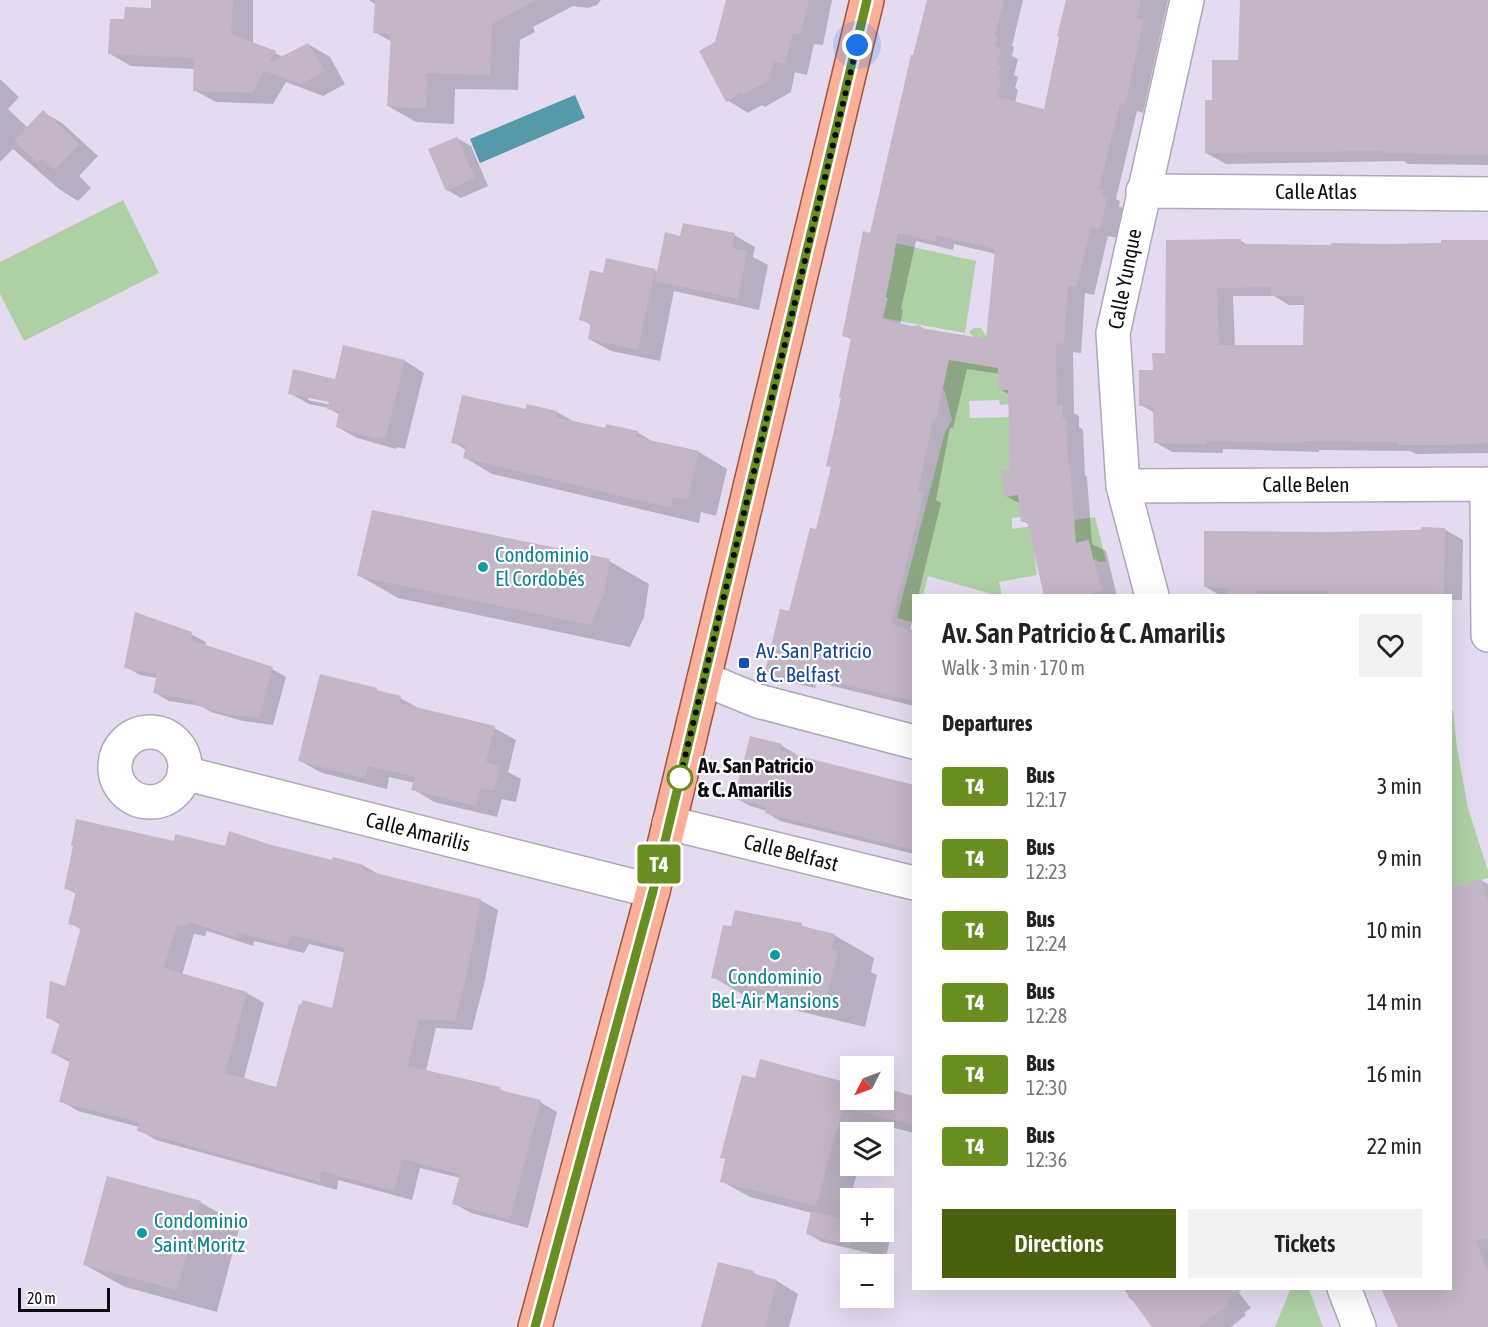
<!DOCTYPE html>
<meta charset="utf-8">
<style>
body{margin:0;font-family:"Asap Condensed",sans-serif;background:#f2f2f2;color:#222;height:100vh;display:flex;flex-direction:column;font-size:22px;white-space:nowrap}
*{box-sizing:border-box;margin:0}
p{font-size:20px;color:#767676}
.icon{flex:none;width:33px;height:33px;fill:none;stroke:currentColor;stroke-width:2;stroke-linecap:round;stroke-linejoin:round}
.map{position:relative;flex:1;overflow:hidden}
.sheet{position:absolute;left:912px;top:594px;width:540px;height:696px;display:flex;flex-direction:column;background:#fff;border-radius:0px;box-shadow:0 6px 24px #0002}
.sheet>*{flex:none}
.badge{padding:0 12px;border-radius:4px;font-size:21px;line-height:39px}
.needle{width:39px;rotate:228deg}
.tools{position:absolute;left:840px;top:1056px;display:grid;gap:12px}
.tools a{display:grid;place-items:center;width:54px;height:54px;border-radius:0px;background:#fff;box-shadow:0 6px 24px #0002;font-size:30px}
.scale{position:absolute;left:18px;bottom:15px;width:92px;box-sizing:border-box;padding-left:6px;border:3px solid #0d0a11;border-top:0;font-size:16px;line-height:21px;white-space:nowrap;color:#0d0a11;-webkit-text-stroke:4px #fff;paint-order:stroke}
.you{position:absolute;width:30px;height:30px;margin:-15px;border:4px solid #fff;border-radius:50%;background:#1a73e8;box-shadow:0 0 0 9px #1a73e833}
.map>.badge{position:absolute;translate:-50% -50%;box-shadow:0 0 0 3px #fff}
h2{padding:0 30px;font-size:22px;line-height:54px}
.round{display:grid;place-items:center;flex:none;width:63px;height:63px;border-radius:0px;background:#f2f2f2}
.head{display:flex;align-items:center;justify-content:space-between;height:102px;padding:0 30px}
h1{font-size:28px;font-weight:600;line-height:45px}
.cta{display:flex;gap:12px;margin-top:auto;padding:12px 30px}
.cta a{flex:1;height:69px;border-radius:0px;background:#49610e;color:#fff;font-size:24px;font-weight:600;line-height:69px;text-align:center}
.cta a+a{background:#f2f2f2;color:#222}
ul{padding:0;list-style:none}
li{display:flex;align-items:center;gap:18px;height:72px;padding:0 30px}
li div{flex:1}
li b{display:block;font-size:22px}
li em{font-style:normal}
li .badge{min-width:66px;font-weight:700;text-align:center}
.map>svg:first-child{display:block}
.green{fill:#afd0a4}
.water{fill:#569aaa}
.shadow{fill:#0003;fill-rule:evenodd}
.building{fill:#c4b5c7;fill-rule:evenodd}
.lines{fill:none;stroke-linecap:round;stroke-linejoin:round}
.minor-casing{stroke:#b0a7bb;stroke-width:36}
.major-casing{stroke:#a4533c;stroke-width:36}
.minor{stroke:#fff;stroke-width:33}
.major{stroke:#fab098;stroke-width:33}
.line-casing{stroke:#fff;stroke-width:14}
.line{stroke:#6b8e23;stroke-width:9}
.walk{stroke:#0d0a11;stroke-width:6;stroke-dasharray:0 10.8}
.culture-dot{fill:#0f9aa8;stroke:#fff;stroke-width:2}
.transit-dot{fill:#1a4fb4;stroke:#fff;stroke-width:2}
.stop-dot{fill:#fff;stroke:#6b8e23;stroke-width:3}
.labels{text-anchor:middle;stroke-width:4.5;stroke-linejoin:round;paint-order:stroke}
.street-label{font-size:21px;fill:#0d0a11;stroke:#fff}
.culture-label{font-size:21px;fill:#0d838f;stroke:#fff;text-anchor:start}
.transit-label{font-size:21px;fill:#164399;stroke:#fff;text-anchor:start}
.stop-label{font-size:21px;font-weight:bold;fill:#0d0a11;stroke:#fff;text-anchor:start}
</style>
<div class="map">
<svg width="1488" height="1327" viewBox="0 0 1488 1327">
<rect width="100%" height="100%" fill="#e5dbf1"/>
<path class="green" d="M123 200 159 273 24 341 0 294V262Z
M872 238 976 261 965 333 883 318 888 298 886 297 895 253 870 245Z
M974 328H981L986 336 1002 337 1015 384 1010 404 1000 405 999 400 969 401 970 418 1012 417 1027 516 1012 518V529L1095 517 1106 561 1098 562 1097 559 1093 560 1089 540 1034 553 1037 575 999 582 1002 595H988V593L928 576 923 595 914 596 913 622 897 618 945 432 952 420 944 389 916 383 974 337 969 332Z
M1450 710H1453L1457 748 1468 808 1488 871V878L1454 886 1451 890Z
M1293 1288 1309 1289 1323 1327H1275L1290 1290Z"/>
<path class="water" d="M575 95 585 118 480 163 470 139Z"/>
<path class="shadow" d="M153 0H253V44L284 57 308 44 330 57 345 84 323 96 286 82 273 104 216 102 194 90 195 69 131 66 110 54 126 21 152 9Z
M369 0H601L597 5 588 8 573 6 533 27 535 32 520 40 518 90 455 89 454 124 416 122 388 106 392 42 375 32 376 5Z
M728 0H832L823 45 814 44 807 75 795 72 791 92 765 107 762 105 748 113 727 100 716 43Z
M928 0H1023L1012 46 1014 47 1012 56 1018 59 1014 75 1018 77 1015 88 1018 90 1015 103 1045 111 1068 0H1168L1143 113 1137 111 1116 199 1120 201 1119 206 1124 209 1117 238 1108 236 1094 295 1085 293 1081 353 1073 352 1074 413 1079 416V427L1083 430 1085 475 1087 477 1092 544 1106 551 1117 596H1046L1030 525 1023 521 1021 504 1006 496 1012 472 1010 395 1000 389V374L967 369 953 428H950L936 500 941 503 918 596H914V614L908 638 914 644V706L816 682 815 688 784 681 767 671 790 613 817 531 833 468 827 465 843 398 852 340 844 335 871 235ZM916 241 953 250 954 244 996 254 987 341 927 331 920 326 911 327 900 325 903 310 901 309Z
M1241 0H1488V165L1408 164 1404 161 1226 164 1206 153 1214 101 1239 62Z
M0 79 19 97 8 109 28 128 43 112 62 123 98 156 79 176 91 188 78 201 59 189 13 149 0 162Z
M457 138 471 146 488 186 461 198 447 190Z
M734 235 755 247 753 257 768 265 759 310 674 291 660 361 611 351 589 339 592 326 581 319 604 275 654 270 658 272 682 238Z
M1241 241 1248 245 1332 247 1488 242V453L1416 454 1410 451 1319 450V452L1223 449V453L1172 452 1155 442V413L1141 405 1154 371ZM1233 296H1274L1289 305H1306L1304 347 1235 346Z
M405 361 424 373 405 449 397 447 396 449 357 438 337 427 340 415 328 408 309 404 289 393ZM308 397 337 403 336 406 308 400Z
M527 411 557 412 576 423 606 430 637 432 655 443 699 452 727 469 716 516 701 512 699 523 492 474 464 457 466 450 453 442Z
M1444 529 1463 540 1462 600H1450V596H1221L1206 587 1328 533Z
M609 561 649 584 644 617 630 647 398 598 358 575Z
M191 634 206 642 205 646 272 669 286 677 273 725 243 721 211 712 201 706 169 701 155 693 157 678 140 675 126 667Z
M376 689 384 694 400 698 422 710 494 728 516 740 508 772 521 779 516 802 502 799 497 817 434 802 413 789 415 783 389 777 387 789 322 773 300 761Z
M751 738 782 746 796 754 795 756 914 787V854L780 821 766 812 767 811 750 806 736 798Z
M175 843 226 848 268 845 333 861 364 866 382 876 480 900 498 910 485 980 472 1030 436 1028 426 1071 500 1089 507 1093 540 1102 557 1112 528 1228 471 1213 453 1203 460 1178 420 1168 412 1200 338 1180 337 1190 156 1140 139 1130V1127L78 1111 61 1101 71 1063 53 1053 61 1025 47 1017 66 988 82 930 70 923 77 894 65 888ZM207 931 253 946 254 941 304 953 309 944 346 953 333 1010 277 1089 244 1078 264 1003 247 993 182 975 194 934 205 936Z
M1482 881 1488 884V1327H1399L1450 1288Z
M801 925 810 929 834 935 874 958 871 972 877 975 865 1027 752 1000 713 977Z
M843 1079 850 1081V1100H884V1090L914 1098V1133L871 1122 868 1132H850V1166H859L844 1220 850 1222V1232H883L891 1236 886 1257 822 1242 808 1234 812 1213 750 1197 721 1181 727 1160 722 1157 756 1080 842 1083Z
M200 1202 240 1225 217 1312 125 1287 85 1265Z
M754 1273 763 1278 777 1281 798 1294 789 1327H703Z
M1126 1288H1235L1251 1308 1244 1313 1246 1315 1231 1327H1154L1135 1301 1129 1298Z"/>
<path class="building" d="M151 0H233L231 34 276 51 269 63 308 43 325 71 301 84 264 71 252 93 193 91 194 58 108 54 110 19H124L125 7 151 8Z
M375 0H536L492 24 490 75 427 73 426 109 387 106 391 34 373 33Z
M726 0H809L801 34 793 33 785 64 774 61 769 80 743 95 741 93 726 102 699 51 715 42Z
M927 0H1004L995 35 998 36 995 46 1001 48 997 65 1001 66 998 78 1001 79 997 97 1044 109 1059 37 1057 36 1066 0H1141L1137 18 1144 20 1125 104 1120 103 1099 189 1103 190 1102 196 1107 198 1100 229 1091 227 1077 287 1068 285 1064 344 1056 343 1057 405H1062V418H1066L1068 465H1070L1076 543 1088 540 1102 590 1082 596H1044L1027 521 1021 522 1018 495 1005 497 1001 471 1010 470 1008 390H998V368L949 360 936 419H933L918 491 924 492 891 624 914 630V701L799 673 797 679 765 672 780 609 789 611 810 528 816 529 831 467 826 466 841 398 839 397 851 338 842 336 848 307 863 231 870 233 911 55H913ZM898 233 935 241 936 235 995 249 986 339 921 328 920 325 911 326 882 319 887 298H885Z
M1240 0H1488V155L1387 153V151L1205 153V100H1212V60H1238Z
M43 110 79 144 55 170 42 158 38 163 14 141Z
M457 137 475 178 446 191 428 149Z
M683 223 735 233 732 248 747 251 738 299 655 281 665 232 680 236Z
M1241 239V244L1331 245V243L1385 244 1441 243V240H1488V443L1452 445H1398V442L1303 441V443L1206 441 1207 444 1154 443 1153 405 1139 406V370H1153L1152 353H1165L1166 240ZM1271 287V296H1304L1303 345H1219L1217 288Z
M606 258 655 269 638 350 588 339 591 323 579 320 590 270 603 273Z
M343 345 405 360 385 439 377 437V439L336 427 339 412 327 409 329 402 288 394 293 369 335 379Z
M462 395 526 409 527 404 557 411 556 417 605 428 606 424 638 431 636 437 699 451 688 500 673 497 671 508 463 458 466 446 451 443Z
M372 510 610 559 604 594 590 625 357 576Z
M1421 527 1445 528 1444 596H1328V590H1256V596H1228V588L1204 587V531L1328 532 1421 530Z
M135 612 192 632 191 640 273 667 259 718 227 714 195 705 196 701 153 693 157 674 124 668Z
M320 674 377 688 376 690 401 696 399 703 495 726 486 762 500 766 494 791 480 788 476 806 411 790 415 777 368 766 365 778 298 761Z
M750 736 782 744 780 751 914 785V850L765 813 766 807 734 799Z
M76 819 174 841 175 834 225 846 229 831 268 844 332 860 333 857 364 865 363 870 481 899 468 970 455 1021 419 1019 408 1066 500 1087V1090L541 1100 510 1219 452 1204 460 1174 402 1159 394 1191 321 1171 320 1182 137 1131 139 1122 59 1102 70 1059 51 1053 60 1022 46 1018 50 981 65 986 81 927 68 924 76 891 64 889 73 846H71ZM189 922 236 937 237 932 286 945 292 935 345 948 332 1008 303 1000 301 1005 299 1004 276 1087 225 1073 247 992 164 968 177 925 188 927Z
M1482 879 1488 902V1239L1476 1240 1488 1274V1327H1398L1381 1288H1450V887Z
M735 910 802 923V926L835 934 832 949 838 951 825 1005 711 978 723 925 731 926Z
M760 1059 841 1081 842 1077 850 1080V1100H884V1088L914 1096V1125L843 1107 816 1206 720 1182 725 1159 720 1158 742 1075 755 1078Z
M107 1176 201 1201 177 1290 83 1265Z
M811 1211 850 1220V1245L806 1234Z
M718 1262 754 1271V1274L777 1280 765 1327H701Z
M1123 1288H1244L1227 1302 1229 1304 1199 1327H1152Z"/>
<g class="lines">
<g class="minor-casing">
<path id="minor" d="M1143 191 1488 194
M1487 484 1488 635
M1123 486 1488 484
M1152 596 1123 486 1113 333 1187 0
M704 679 758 701 914 742
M115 767a35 35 0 1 1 70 0a35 35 0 1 1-70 0Z
M184 773 653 891
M669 823 914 883
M1344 1288 1359 1327"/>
</g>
<g class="major-casing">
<path id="major" d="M535 1327 653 891 867 0"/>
</g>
<use href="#minor" class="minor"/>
<use href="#major" class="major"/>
</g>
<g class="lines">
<g class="line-casing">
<path id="line" d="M535 1327 653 891 867 0"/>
</g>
<use href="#line" class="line"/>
<path class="walk" d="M680 778 679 782 857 45"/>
</g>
<g class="culture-dot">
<circle cx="483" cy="567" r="6"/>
<circle cx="775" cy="955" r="6"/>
<circle cx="142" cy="1233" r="6"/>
</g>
<rect class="transit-dot" x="738" y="657" width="12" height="12" rx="3"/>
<circle class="stop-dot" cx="680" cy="778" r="12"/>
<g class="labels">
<g class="street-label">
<text x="1316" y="199">Calle Atlas</text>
<text transform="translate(1125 279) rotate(-79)" y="7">Calle Yunque</text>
<text x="1306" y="492">Calle Belen</text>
<text transform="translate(418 832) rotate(14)" y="7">Calle Amarilis</text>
<text transform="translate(791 853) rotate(14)" y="7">Calle Belfast</text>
</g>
<g class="culture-label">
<text x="495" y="562">Condominio<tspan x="495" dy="24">El Cordobés</tspan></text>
<text x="775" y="984" text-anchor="middle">Condominio<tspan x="775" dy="24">Bel-Air Mansions</tspan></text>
<text x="154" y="1228">Condominio<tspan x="154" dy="24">Saint Moritz</tspan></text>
</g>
<g class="transit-label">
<text x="756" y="658">Av. San Patricio<tspan x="756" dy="24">&amp; C. Belfast</tspan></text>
</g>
<g class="stop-label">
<text x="698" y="773">Av. San Patricio<tspan x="698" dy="24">&amp; C. Amarilis</tspan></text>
</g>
</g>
</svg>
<div class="tools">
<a><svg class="needle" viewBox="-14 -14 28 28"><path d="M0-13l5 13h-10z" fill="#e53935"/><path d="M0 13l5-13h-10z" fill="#767676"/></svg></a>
<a><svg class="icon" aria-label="layers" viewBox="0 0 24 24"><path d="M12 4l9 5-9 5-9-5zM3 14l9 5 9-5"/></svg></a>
<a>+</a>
<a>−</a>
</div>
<div class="scale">20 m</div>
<div class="you" style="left:857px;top:45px"></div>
<b class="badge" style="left:659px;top:864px;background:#6b8e23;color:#fff">T4</b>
<section class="sheet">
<div class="head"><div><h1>Av. San Patricio &amp; C. Amarilis</h1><p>Walk · 3 min · 170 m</p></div><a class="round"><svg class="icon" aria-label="heart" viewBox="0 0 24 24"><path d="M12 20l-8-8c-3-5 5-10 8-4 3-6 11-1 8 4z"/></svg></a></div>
<h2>Departures</h2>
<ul>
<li><span class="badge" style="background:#6b8e23;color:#fff">T4</span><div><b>Bus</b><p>12:17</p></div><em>3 min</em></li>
<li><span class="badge" style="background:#6b8e23;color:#fff">T4</span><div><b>Bus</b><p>12:23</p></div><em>9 min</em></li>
<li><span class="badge" style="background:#6b8e23;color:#fff">T4</span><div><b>Bus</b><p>12:24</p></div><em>10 min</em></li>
<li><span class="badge" style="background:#6b8e23;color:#fff">T4</span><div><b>Bus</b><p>12:28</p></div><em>14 min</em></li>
<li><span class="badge" style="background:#6b8e23;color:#fff">T4</span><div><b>Bus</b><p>12:30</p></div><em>16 min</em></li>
<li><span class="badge" style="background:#6b8e23;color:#fff">T4</span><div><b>Bus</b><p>12:36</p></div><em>22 min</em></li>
</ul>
<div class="cta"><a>Directions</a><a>Tickets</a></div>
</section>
</div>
